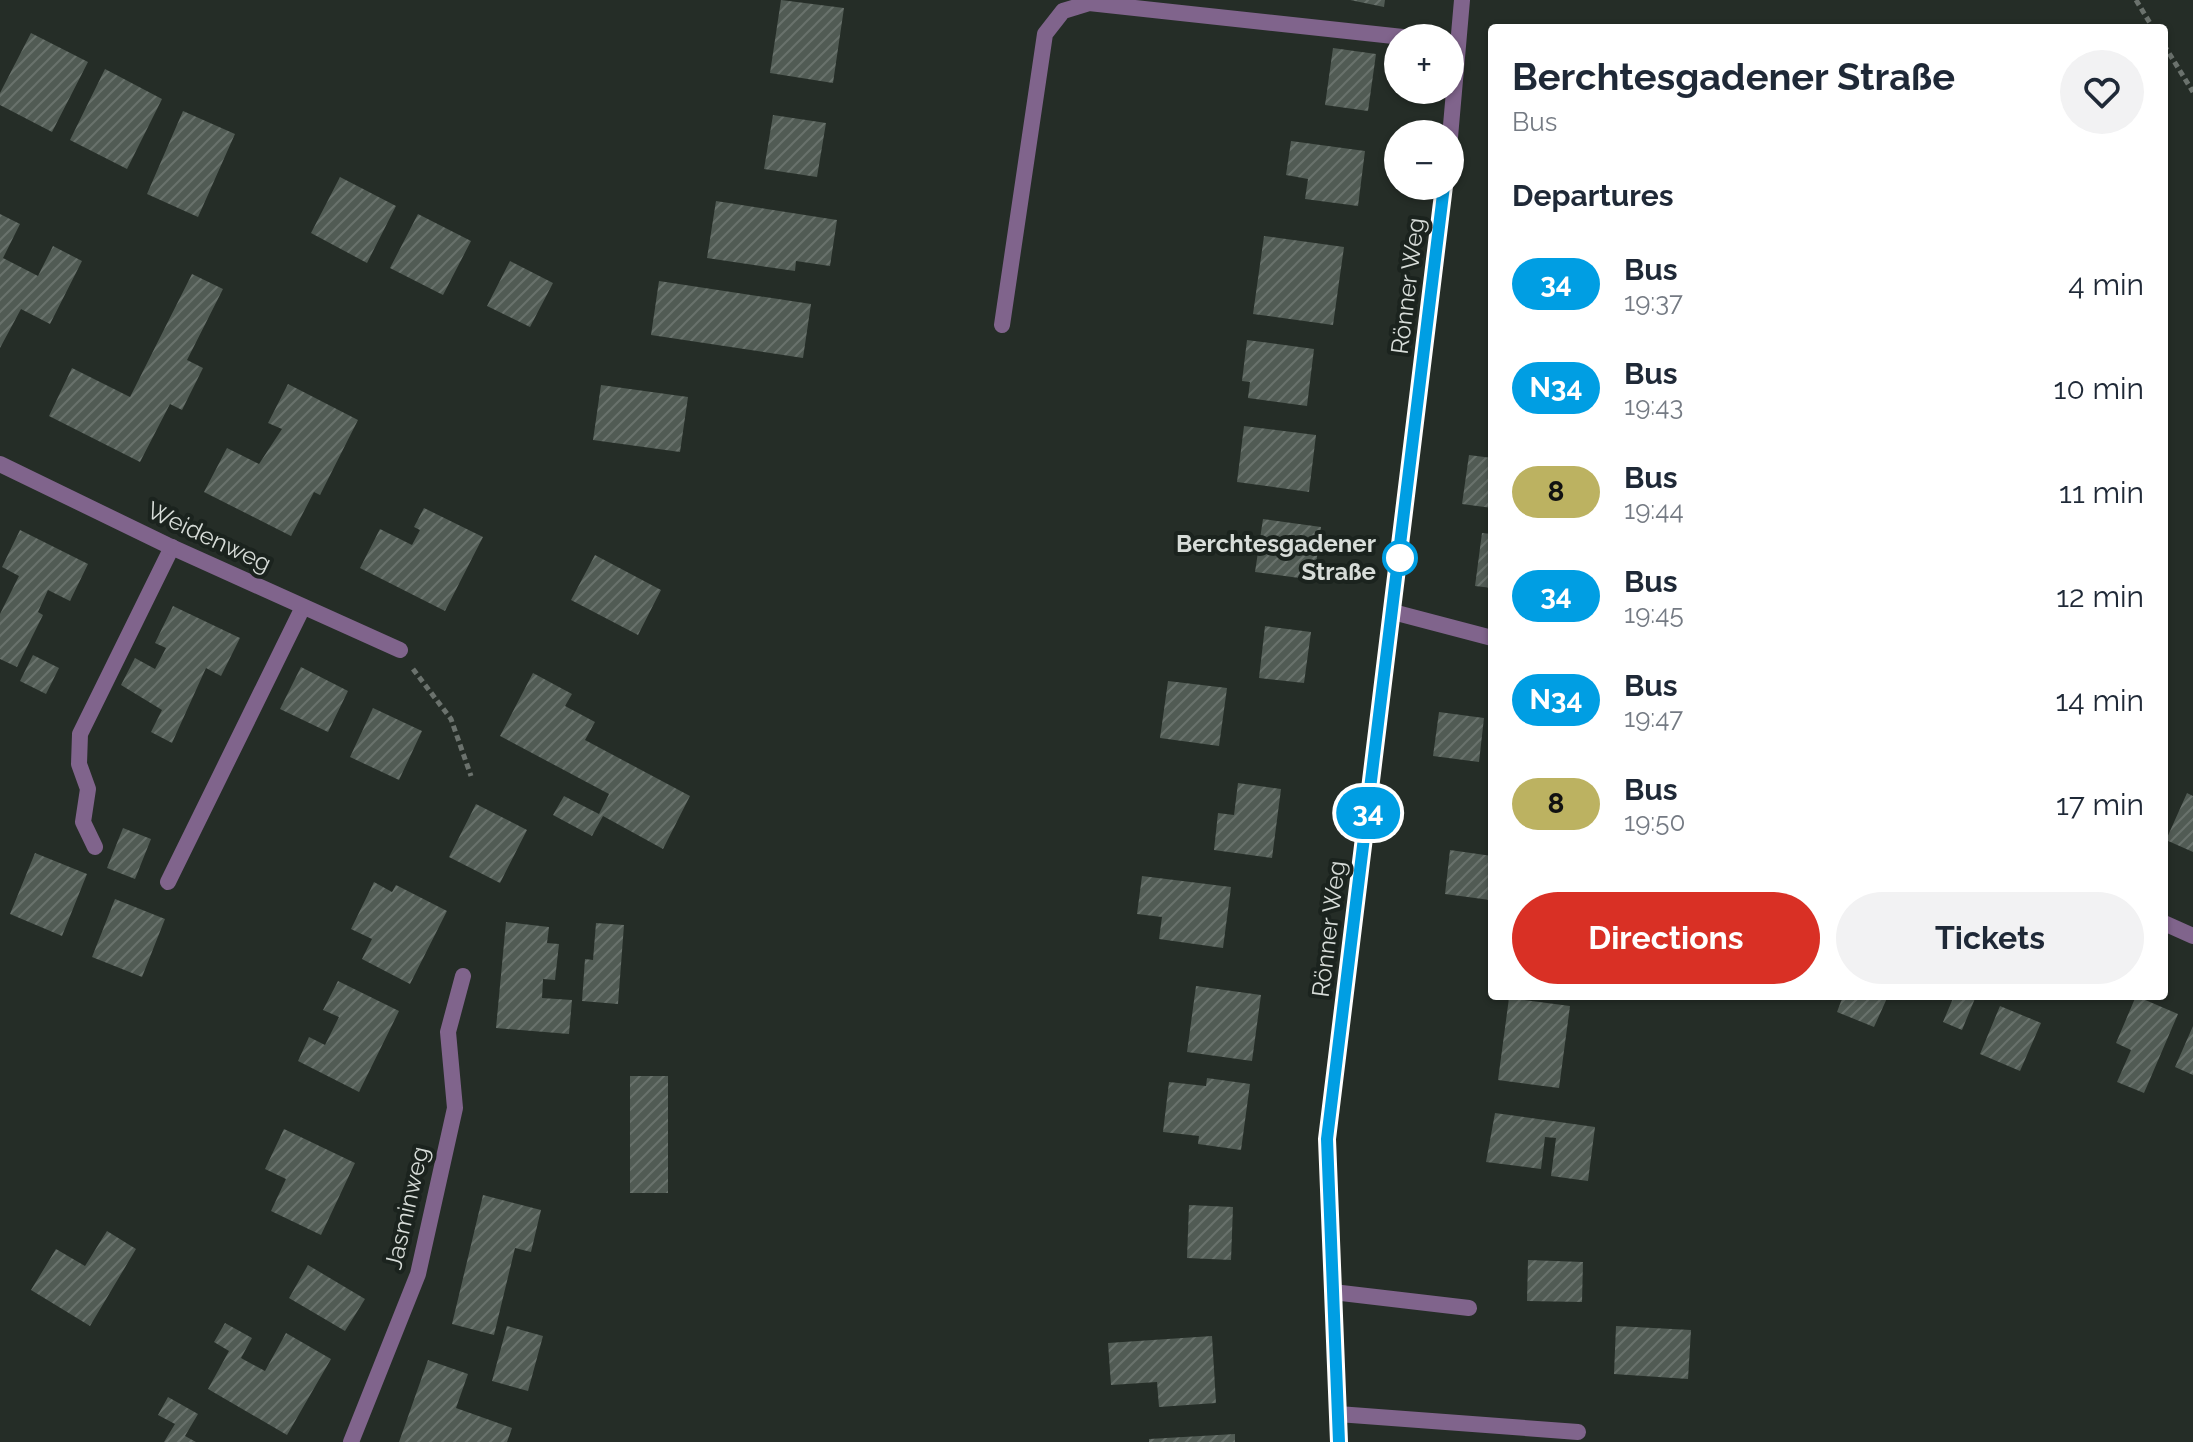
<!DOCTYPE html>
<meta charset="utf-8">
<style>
body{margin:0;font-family:Raleway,sans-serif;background:#f2f2f3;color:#1f2937;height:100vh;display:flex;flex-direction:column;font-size:30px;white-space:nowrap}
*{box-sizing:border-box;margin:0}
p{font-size:26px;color:#747a83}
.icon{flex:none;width:44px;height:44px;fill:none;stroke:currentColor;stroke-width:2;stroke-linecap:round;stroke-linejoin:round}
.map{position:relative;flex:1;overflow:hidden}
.sheet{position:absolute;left:1488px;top:24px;width:680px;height:976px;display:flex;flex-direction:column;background:#fff;border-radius:8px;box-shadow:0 2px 6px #0004}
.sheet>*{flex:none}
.badge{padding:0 16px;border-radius:26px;font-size:28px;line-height:52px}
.controls{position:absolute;left:1384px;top:24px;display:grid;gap:16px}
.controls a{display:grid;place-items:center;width:80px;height:80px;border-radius:50%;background:#fff;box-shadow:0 2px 6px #0004;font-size:40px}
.map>.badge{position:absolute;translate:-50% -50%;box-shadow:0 0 0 4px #fff}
h2{padding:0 24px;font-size:30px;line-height:72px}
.round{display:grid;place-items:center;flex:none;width:84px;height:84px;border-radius:42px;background:#f2f2f3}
.summary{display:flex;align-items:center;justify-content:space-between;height:136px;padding:0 24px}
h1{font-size:38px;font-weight:700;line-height:60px}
.button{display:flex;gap:16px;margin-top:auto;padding:16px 24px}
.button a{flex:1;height:92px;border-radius:48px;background:#d93025;color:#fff;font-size:32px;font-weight:700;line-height:92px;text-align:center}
.button a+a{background:#f2f2f3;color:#1f2937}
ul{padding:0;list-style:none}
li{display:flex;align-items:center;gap:24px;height:104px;padding:0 24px}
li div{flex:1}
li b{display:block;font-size:30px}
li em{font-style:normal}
li .badge{min-width:88px;font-weight:700;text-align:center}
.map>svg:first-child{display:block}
.building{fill:url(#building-hatch)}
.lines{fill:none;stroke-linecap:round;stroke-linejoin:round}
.path{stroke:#6b726d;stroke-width:5;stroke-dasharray:6 4;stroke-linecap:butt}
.service{stroke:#80648c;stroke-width:16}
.minor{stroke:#80648c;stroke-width:16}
.line-casing{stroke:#fff;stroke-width:18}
.line{stroke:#009ee3;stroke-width:12}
.stop-dot{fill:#fff;stroke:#009ee3;stroke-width:4}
.labels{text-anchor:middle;stroke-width:8;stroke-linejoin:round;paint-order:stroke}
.street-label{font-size:24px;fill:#d7dcd8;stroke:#1b231e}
.stop-label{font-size:24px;font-weight:bold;fill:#d7dcd8;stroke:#1b231e;text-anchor:end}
</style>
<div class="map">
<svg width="2193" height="1442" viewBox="0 0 2193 1442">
<defs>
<pattern id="building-hatch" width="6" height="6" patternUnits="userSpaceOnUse" patternTransform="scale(2)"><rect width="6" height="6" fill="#515b54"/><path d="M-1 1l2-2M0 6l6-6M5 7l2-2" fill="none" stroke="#69726c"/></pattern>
</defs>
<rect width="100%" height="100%" fill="#252d27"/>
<path class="building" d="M781 0 844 8 833 83 770 73Z
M1350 0H1385L1384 7Z
M31 33 88 62 52 132 0 105V93Z
M1333 48 1376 54 1368 111 1325 105Z
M105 69 162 99 127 169 70 140Z
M183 111 235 134 198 217 147 194Z
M773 115 826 123 817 177 764 169Z
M1291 141 1365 151 1358 206 1305 199 1308 179 1286 175Z
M340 177 396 206 367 263 311 233Z
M716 201 837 220 830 266 796 261 795 271 707 258Z
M0 214 20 224 3 258 38 276 53 246 82 261 50 324 21 309 0 348Z
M418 214 471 241 443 295 390 268Z
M1264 236 1344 247 1333 325 1253 314Z
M510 261 553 283 530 327 487 306Z
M192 274 223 289 187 360 203 368 182 410 170 404 140 462 49 416 72 368 130 397Z
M659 281 811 304 803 358 651 335Z
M1247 340 1314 349 1307 406 1248 398 1250 382 1242 381Z
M288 384 358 420 320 495 314 492 291 536 204 492 227 448 259 464 282 429 268 423Z
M601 385 688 397 680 452 593 440Z
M1244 426 1316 435 1309 492 1237 482Z
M1469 455 1492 458V508L1462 504Z
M424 508 483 537 445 611 360 568 380 529 412 545 420 530 414 527Z
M1263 519 1321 527 1314 580 1255 572Z
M20 530 88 564 70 601 48 590 38 612 43 615 17 667 0 659V614L19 576 2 567Z
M1482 533 1492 534V588L1475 586Z
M595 555 661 590 638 635 571 600Z
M173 606 240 638 221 676 206 668 172 743 151 732 162 710 121 685 135 658 155 669 166 648 155 643Z
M1265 626 1311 632 1304 683 1259 678Z
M33 655 59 668 46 694 20 681Z
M301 667 348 691 328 732 280 709Z
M533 673 572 694 565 706 595 722 585 740 690 796 663 849 603 816 592 836 553 815 564 796 599 814 609 794 500 736Z
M1168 681 1227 688 1219 746 1160 738Z
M373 708 422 731 399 780 350 757Z
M1439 712 1484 718 1479 762 1433 756Z
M1238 783 1281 789 1272 858 1214 850 1218 813 1234 815Z
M2187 793 2193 796V852L2166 840Z
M476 804 527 830 500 883 449 857Z
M123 828 151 839 135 879 107 868Z
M1450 850 1492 856 1490 900 1445 894Z
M35 853 87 874 62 936 10 914Z
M1142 876 1231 887 1223 948 1159 939 1162 917 1137 914Z
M374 882 392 892 396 885 447 911 410 984 362 959 372 939 351 929Z
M115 899 165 919 142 977 92 957Z
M506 922 549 927 547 943 559 944 555 980 543 979 542 998 572 1000 569 1034 496 1028Z
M596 923 624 925 618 1004 582 1001 585 959 593 960Z
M338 981 399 1011 359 1092 298 1061 309 1037 325 1045 339 1017 323 1010Z
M1196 986 1261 995 1252 1061 1187 1052Z
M1843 996H1888L1874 1027 1837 1012Z
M1954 996H1976L1962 1030 1943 1022Z
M2136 996 2178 1014 2144 1093 2117 1082 2131 1050 2116 1043Z
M1509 998 1570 1006 1559 1088 1498 1080Z
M2000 1006 2041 1023 2020 1071 1980 1054Z
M2193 1026V1075L2175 1067Z
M630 1076H668V1193H630Z
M1207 1078 1250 1084 1241 1150 1198 1144 1199 1136 1163 1132 1169 1082 1206 1086Z
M1495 1113 1595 1127 1588 1181 1551 1176 1556 1138 1545 1137 1541 1169 1486 1162Z
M284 1129 355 1163 321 1235 271 1211 286 1179 265 1169Z
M483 1195 541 1210 531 1252 515 1248 494 1335 452 1324Z
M1189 1205 1233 1207 1231 1260 1187 1258Z
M107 1231 136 1249 90 1326 31 1290 56 1249 85 1266Z
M1528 1260 1583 1262 1582 1302 1527 1301Z
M308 1265 365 1299 345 1331 289 1298Z
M225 1323 252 1338 241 1358 265 1371 286 1333 331 1359 287 1435 208 1389 229 1351 214 1342Z
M507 1326 543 1336 528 1391 492 1381Z
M1616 1326 1691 1330 1688 1379 1614 1374Z
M1212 1336 1216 1403 1159 1407 1157 1382 1111 1385 1108 1343Z
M428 1360 468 1374 456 1408 512 1428 507 1442H399Z
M168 1397 198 1414 185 1436 196 1442H164L175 1424 158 1415Z
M1235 1434V1442H1149V1439Z"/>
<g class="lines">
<path class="path" d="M2136 0 2153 28
M2164 45 2193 92
M413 669 451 719 471 776"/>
<path class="service" d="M1002 325 1045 34 1063 11 1089 3 1412 38
M95 847 83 822 88 789 79 764 80 734 172 547
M168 882 303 607
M1333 1292 1469 1308
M1338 1414 1578 1432"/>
<path class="minor" d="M1450 137 1462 0
M0 464 167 545 400 650
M1393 612 1492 638
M2164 923 2193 936
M351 1442 418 1274 455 1108 448 1032 463 976
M1339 1442 1327 1139 1444 186"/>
</g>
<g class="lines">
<g class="line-casing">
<path id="line" d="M1339 1442 1327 1139 1444 186"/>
</g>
<use href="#line" class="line"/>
</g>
<circle class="stop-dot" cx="1400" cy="558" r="16"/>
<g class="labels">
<g class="street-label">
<text transform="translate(1408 286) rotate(-83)" y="8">Rönner Weg</text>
<text transform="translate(209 537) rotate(25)" y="8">Weidenweg</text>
<text transform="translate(1329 929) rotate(-83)" y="8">Rönner Weg</text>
<text transform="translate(407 1208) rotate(-77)" y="8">Jasminweg</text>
</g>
<g class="stop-label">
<text x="1376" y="552">Berchtesgadener<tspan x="1376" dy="28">Straße</tspan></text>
</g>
</g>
</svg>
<div class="controls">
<a>+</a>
<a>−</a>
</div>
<b class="badge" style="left:1368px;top:813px;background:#009ee3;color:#fff">34</b>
<section class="sheet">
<div class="summary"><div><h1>Berchtesgadener Straße</h1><p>Bus</p></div><a class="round"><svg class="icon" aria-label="heart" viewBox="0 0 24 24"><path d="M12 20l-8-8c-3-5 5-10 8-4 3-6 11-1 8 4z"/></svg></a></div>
<h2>Departures</h2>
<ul>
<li><span class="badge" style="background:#009ee3;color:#fff">34</span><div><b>Bus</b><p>19:37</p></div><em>4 min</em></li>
<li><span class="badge" style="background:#009ee3;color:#fff">N34</span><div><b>Bus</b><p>19:43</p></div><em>10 min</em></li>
<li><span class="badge" style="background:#bcb261;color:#111">8</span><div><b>Bus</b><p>19:44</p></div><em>11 min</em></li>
<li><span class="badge" style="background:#009ee3;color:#fff">34</span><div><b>Bus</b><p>19:45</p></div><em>12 min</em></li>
<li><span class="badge" style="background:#009ee3;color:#fff">N34</span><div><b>Bus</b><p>19:47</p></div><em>14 min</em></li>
<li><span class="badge" style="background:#bcb261;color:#111">8</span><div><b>Bus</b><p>19:50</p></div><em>17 min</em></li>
</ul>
<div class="button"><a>Directions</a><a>Tickets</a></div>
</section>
</div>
